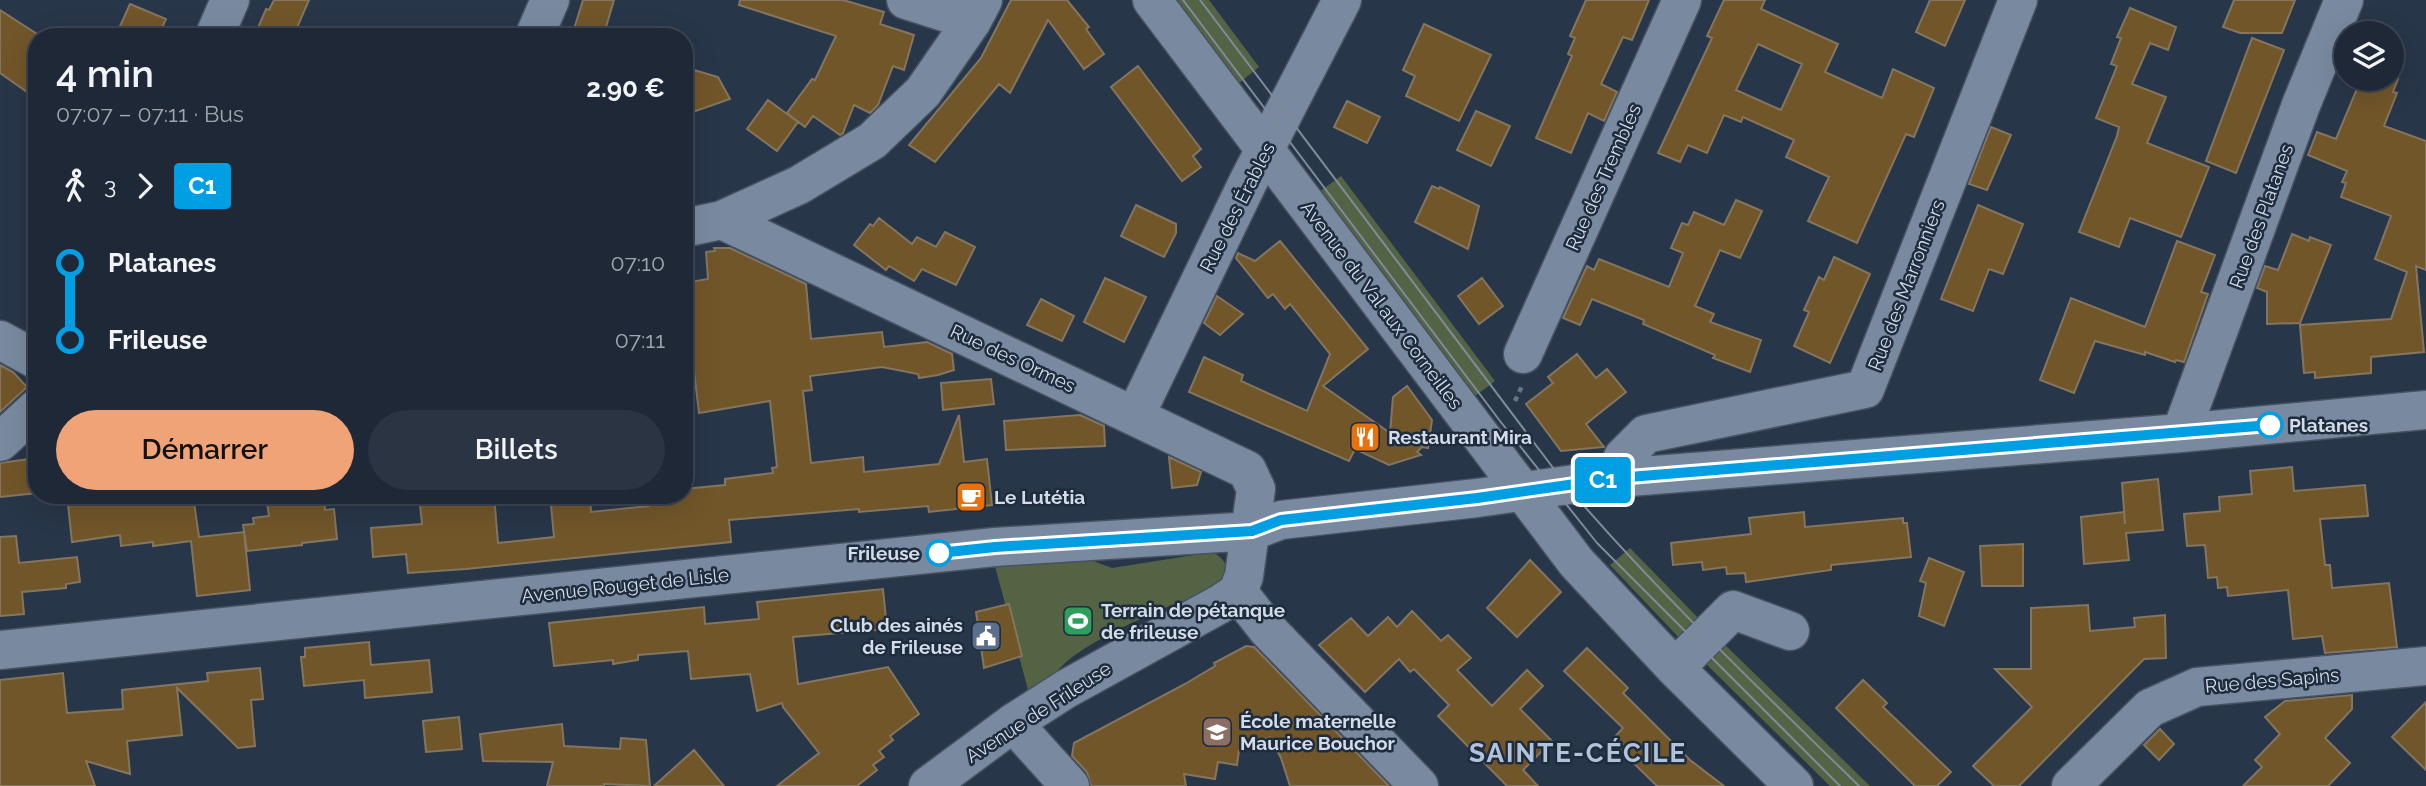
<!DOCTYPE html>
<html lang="fr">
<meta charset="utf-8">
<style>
body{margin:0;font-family:Raleway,sans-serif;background:#2b3442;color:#f1f3f6;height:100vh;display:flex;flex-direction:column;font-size:26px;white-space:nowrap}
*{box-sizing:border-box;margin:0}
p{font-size:23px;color:#a1a6ad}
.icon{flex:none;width:38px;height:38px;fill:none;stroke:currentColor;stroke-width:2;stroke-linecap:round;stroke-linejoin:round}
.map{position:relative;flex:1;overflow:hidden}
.sheet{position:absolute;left:28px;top:28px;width:665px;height:476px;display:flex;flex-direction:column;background:#1e2837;border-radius:28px;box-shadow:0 7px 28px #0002,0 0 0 2px #3c4452}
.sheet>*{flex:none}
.badge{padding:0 14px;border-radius:5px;font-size:24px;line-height:46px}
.fabs{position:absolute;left:2334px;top:21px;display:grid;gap:14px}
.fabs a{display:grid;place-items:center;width:70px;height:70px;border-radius:50%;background:#1e2837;box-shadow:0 7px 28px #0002,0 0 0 2px #3c4452;font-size:35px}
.map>.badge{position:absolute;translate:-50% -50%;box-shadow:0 0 0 4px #fff}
.legs{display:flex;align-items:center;gap:10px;height:77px;padding:0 28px;font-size:23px}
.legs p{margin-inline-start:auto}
.summary{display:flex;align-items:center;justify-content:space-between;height:119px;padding:0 28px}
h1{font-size:38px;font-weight:600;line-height:52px}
.button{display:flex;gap:14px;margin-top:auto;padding:14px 28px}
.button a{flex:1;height:80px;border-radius:42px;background:#efa377;color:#111;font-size:28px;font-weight:600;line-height:80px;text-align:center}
.button a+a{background:#2b3442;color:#f1f3f6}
ul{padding:0 28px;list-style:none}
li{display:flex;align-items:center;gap:24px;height:77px;font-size:26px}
li i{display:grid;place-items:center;width:10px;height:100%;margin:0 9px;background:currentColor}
li i::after{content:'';width:18px;height:18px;margin:-9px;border:5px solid;border-radius:50%;background:#1e2837}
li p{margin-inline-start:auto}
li:first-child i{background:linear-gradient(#0000 50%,currentColor 0)}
li:last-child i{background:linear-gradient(currentColor 50%,#0000 0)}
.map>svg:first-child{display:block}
.green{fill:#556345}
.building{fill:#71562a;stroke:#84755e;stroke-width:2;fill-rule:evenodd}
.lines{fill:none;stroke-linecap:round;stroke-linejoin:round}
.minor-casing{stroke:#475262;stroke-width:41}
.path{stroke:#677484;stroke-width:4.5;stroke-dasharray:5 5;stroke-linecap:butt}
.minor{stroke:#798aa0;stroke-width:38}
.tram{stroke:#7f8a9a;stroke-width:2}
.line-1-casing{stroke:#fff;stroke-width:16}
.line-1{stroke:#009ee3;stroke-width:10}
.stop-1-dot{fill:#fff;stroke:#009ee3;stroke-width:3.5}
.labels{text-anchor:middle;stroke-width:5;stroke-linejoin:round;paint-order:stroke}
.street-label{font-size:19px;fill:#d3dce8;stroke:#1e2c3e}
.stop-label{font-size:19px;font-weight:bold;fill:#d3dce8;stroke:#1e2c3e;text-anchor:start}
.poi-label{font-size:19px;font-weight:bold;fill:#d3dce8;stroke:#1e2c3e;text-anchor:start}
.district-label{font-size:26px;font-weight:bold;letter-spacing:2px;fill:#b1c3db;stroke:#1e2c3e}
</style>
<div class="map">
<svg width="2426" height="786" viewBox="0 0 2426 786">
<rect width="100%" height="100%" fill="#283649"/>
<path class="green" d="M1175 0H1209L1259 67 1238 84Z
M1341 176 1495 381 1474 397 1319 192Z
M1630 548 1703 623 1684 643 1610 565Z
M1213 552C1223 558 1233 569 1223 582 1211 599 1183 600 1165 608 1135 621 1102 636 1075 655 1064 662 1057 673 1047 680 1042 684 1034 687 1028 690L995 566 1077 555 1112 568Z
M1719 639 1870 786H1830L1700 658Z"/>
<path class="building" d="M274 0H309L293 37H254L266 9 269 10Z
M583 0H614L603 37 574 29Z
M740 0H843L884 12 880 24 914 35 904 70 893 66 878 105 870 113 854 105 843 133 840 135 813 116 805 127 787 113 812 79 815 80 836 36 739 5Z
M1011 0H1067L1089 27 1086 29 1104 54 1084 69 1048 20 1010 93 999 84 935 162 909 145 981 58Z
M1586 0H1649L1632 40 1623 37 1601 84 1617 92 1604 121 1588 113 1571 153 1536 138 1572 56 1568 54 1575 38 1570 36Z
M1724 0H1765L1761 9 1838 44 1825 72 1882 98 1893 69 1934 88 1914 137 1906 134 1857 243 1808 221 1829 177 1786 157 1794 140 1743 117 1741 122 1724 115 1707 153 1688 145 1680 162 1658 153 1712 38 1707 36ZM1758 44 1802 64 1781 110 1736 90Z
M1930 0H1965L1945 46 1916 32Z
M2234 0H2295L2282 33H2240L2223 27Z
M130 4 166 19 158 37H115Z
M2130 8 2176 27 2168 50 2150 43 2132 84 2166 97 2147 143 2209 167 2181 237 2130 218 2119 247 2079 232 2117 136 2119 127 2096 118 2117 66 2111 64 2121 38 2117 37Z
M0 10 37 34V99L0 73Z
M1424 24 1491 55 1459 121 1406 96 1415 76 1403 70Z
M2252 38 2284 50 2236 173 2206 161Z
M1138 66 1201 149 1193 156 1201 167 1182 181 1111 87Z
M684 67 718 77 730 99 684 115Z
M2361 79H2398L2393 92 2397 93 2384 126 2426 141V270L2416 266 2424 352 2371 357V373L2315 378V372L2304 373 2300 325 2391 319 2407 272 2375 259 2391 216 2341 197 2346 183 2342 182 2347 171 2308 155 2317 132 2336 139Z
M768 100 798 122 777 151 747 129Z
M1347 101 1380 117 1367 143 1334 127Z
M1476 111 1510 126 1491 166 1457 150Z
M1991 127 2011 135 1987 190 1969 184Z
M1432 186 1439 189 1440 187 1479 206 1468 249 1415 222Z
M1736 200 1762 211 1740 258 1720 250 1695 306 1714 314 1710 322 1761 340 1750 372 1713 358 1715 355 1643 324 1644 320 1592 299 1580 325 1563 318 1587 266 1594 270 1599 259 1669 287 1683 253 1671 248 1682 223 1688 225 1694 212 1724 225Z
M1136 205 1176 224V233L1164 257 1121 236Z
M1978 205 2023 224 2003 274 1989 269 1973 311 1941 299Z
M879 218 912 244 917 237 936 247 945 232 975 247 956 285 922 269 914 281 889 266 886 270 854 245 870 224 873 226Z
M2292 234 2309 241 2310 237 2331 245 2300 323 2267 324V292L2257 288 2265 266 2278 270Z
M1280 241 1368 349 1323 386 1390 433 1393 397 1407 386 1432 420 1428 448 1422 447 1417 452 1421 455 1389 465 1355 449 1349 461 1189 392 1204 357 1243 375 1241 381 1307 411 1330 354 1290 304 1285 309 1273 294 1268 298 1236 258 1238 253 1255 261Z
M2177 241 2215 255 2201 292 2208 294 2184 362 2176 360 2175 362 2145 352V355L2095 341 2074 393 2040 380 2071 298 2145 327Z
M714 248H730L806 284 811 339 882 332 884 347 927 342 952 354 954 370 938 375 919 378 918 374 882 367 810 376 812 390 803 391 811 463 863 457 864 472 939 464 959 415 964 462 987 459 992 505 929 512 928 506 859 512V509L729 520 731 542 466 569 408 573 406 554 373 557 371 528 422 524 419 495H494L498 543 554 537 550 495H590L591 512 649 506V500L668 498 667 495H684V489L725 485V479L773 473 772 468 777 467 770 401 699 413 690 337 684 338V283L708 279 706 252 715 251Z
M1834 257 1870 274 1830 363 1794 346 1809 312 1804 310 1819 277 1824 280Z
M1105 278 1146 297 1124 342 1084 322Z
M1482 278 1503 306 1479 324 1458 296Z
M1217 296 1243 314 1220 335 1204 323Z
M1041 299 1074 316 1062 341 1027 325Z
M1577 354 1596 378 1607 369 1626 392 1586 424 1604 447 1561 451 1526 404 1553 383 1548 377Z
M0 365 13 372 27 387 0 412Z
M991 379 994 404 943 410 941 383Z
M1080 415 1104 426 1105 446 1006 450 1004 421Z
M1169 457 1201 472 1197 485 1172 488Z
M37 458V493L0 497V463Z
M2292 467 2294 491 2365 485 2368 516 2320 519 2325 565H2330L2332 588 2389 583 2397 647 2325 653 2322 636 2293 639 2288 590 2228 596 2227 587 2218 588 2217 577 2208 578 2205 545 2187 546 2184 514 2220 511 2219 497 2252 494 2250 471Z
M2158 479 2163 530 2126 533 2129 560 2084 564 2081 517 2124 512 2125 524 2122 483Z
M67 495H97V501H101L102 502 142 495H193L199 537 244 532 250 590 197 596 191 541 153 546V542L121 546 120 535 72 542Z
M324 496 325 510 334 509 337 539 302 543V545L247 551 243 525 254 524 253 518 269 516 267 502Z
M1804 512 1805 527 1903 518V523H1907L1911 557 1831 565V570L1746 582 1745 573 1727 574 1726 567 1703 570 1702 562 1673 565 1671 543 1751 534 1749 518Z
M16 536 19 563 77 557 80 582 66 584V588L22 592 24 614 0 616V537Z
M2023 544V586H1982L1980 546Z
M1929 558 1964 572 1944 626 1919 616 1926 583 1920 581Z
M1530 560 1561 592 1517 637 1487 608Z
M883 589 887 629 793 637 798 684 888 667 919 714 890 736 893 740 879 751 884 757 873 765 877 770 857 786H777L819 753 783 707 782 703 757 711 750 674 691 679 688 651 638 655V660L613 664V660L554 666 549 623 704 607 705 624 759 619 757 602Z
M1009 604 1022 656 984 668 976 612Z
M2088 605 2090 631 2135 627 2134 618 2165 615 2166 658 2144 659 2019 786H1994L1973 766 2032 707 1995 669H2031V608Z
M1412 611 1441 641 1448 635 1471 658 1457 670 1492 706 1527 670 1543 686 1520 709 1552 741 1523 770 1538 786H1507L1438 716 1449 705 1414 669 1410 672 1399 659 1365 692 1319 645 1351 618 1368 636 1388 617 1397 627Z
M369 642 371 665 429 660 432 692 365 698 364 680 304 686 301 657H305V648Z
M1246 646 1254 647 1389 786H1290L1281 758 1270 737 1239 750 1237 765 1218 762 1215 779 1184 774 1186 786H1091L1087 772 1072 756 1074 743 1185 684 1215 666 1214 663Z
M1587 648 1628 688 1623 693 1690 760 1724 786H1657L1611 741 1623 728 1564 671Z
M260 668 263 699 251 700 255 746 238 748 177 688 182 735 127 741 130 774 86 761 95 786H0V680L63 673 67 713 123 709 122 690 208 681 207 673Z
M1863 680 1887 703 1883 707 1951 772 1937 786H1915L1836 708Z
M2352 695V709L2325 738 2350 763 2328 786H2243L2262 767 2255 760 2280 734 2265 717 2285 701Z
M2426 702V770L2392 737Z
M459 717 462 749 426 752 423 721Z
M562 724 564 746 620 749 621 738 646 740 650 786 604 784V786H547L553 762 483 761 480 734Z
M2160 729 2174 744 2159 760 2144 745Z
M694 750 724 786H654Z"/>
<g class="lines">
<g class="minor-casing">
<path id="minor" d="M906 0 972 21
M1152 0 1576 562 1675 668 1794 786
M214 37 230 0
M534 37 550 0
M722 220 1247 470 1256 489 1244 576 1238 592 1222 603 1066 689 1013 723 928 786
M684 228 722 220 799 185 872 141 923 92 972 21 983 0
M0 340 37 360
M1523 354 1682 0
M1135 416 1248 182 1342 0
M2181 433 2301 105 2344 0
M0 442 37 408
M1617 478 1623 457 1646 434 1865 389 2018 0
M1238 592 1267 629 1419 786
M0 650 995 547 1252 531 1281 520 1477 498 1617 478 2181 433 2426 410
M1675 668 1733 610 1790 631
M1013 723 1070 786
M2071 786 2150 708 2197 687 2426 666"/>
</g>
<path class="path" d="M1515 401 1522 386"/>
<use href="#minor" class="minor"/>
<path class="tram" d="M1183 0 1500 421 1597 543 1840 786
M1200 0 1566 485C1657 592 1759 688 1859 786"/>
</g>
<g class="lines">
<g class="line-1-casing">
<path id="line-1" d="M939 553 995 547 1252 531 1281 520 1477 498 1617 478 2270 425"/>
</g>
<use href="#line-1" class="line-1"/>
</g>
<defs>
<g id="restaurant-square" transform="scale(1.575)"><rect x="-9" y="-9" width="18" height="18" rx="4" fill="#e8710a" stroke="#1e2c3e"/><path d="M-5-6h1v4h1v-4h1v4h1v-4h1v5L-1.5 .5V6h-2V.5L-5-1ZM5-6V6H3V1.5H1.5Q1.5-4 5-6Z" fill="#fff"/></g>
<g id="cafe-square" transform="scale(1.575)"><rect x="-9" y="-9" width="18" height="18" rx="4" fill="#e8710a" stroke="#1e2c3e"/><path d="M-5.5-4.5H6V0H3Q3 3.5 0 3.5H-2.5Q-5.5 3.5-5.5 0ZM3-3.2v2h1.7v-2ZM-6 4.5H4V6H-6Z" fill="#fff"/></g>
<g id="stadium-square" transform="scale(1.575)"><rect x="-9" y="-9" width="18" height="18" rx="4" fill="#2e9e5b" stroke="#1e2c3e"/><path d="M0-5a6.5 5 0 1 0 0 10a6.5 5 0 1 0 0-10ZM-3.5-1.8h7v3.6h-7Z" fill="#fff"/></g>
<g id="civic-square" transform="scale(1.575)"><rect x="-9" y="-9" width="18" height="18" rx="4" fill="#5c6f8a" stroke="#1e2c3e"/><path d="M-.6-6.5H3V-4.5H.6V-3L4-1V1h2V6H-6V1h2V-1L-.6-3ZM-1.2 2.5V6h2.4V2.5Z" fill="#fff"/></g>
<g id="school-square" transform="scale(1.575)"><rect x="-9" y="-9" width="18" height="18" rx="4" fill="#8d6e63" stroke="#1e2c3e"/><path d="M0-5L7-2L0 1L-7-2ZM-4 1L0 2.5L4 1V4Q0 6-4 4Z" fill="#fff"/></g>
</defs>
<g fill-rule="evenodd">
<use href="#restaurant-square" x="1365" y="437"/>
<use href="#cafe-square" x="971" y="497"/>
<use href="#stadium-square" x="1078" y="621"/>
<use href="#civic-square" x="986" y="636"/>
<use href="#school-square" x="1217" y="732"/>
</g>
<g class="stop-1-dot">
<circle cx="2270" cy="425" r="12"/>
<circle cx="939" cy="553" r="12"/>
</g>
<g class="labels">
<g class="street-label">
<text transform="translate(1603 177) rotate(-66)" y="7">Rue des Trembles</text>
<text transform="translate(1237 207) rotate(-63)" y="7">Rue des Érables</text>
<text transform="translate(2261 216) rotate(-70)" y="7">Rue des Platanes</text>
<text transform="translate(1906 285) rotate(-69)" y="7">Rue des Marronniers</text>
<text transform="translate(1382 305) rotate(53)" y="7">Avenue du Val aux Corneilles</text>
<text transform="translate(1013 358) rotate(25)" y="7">Rue des Ormes</text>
<text transform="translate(625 585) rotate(-6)" y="7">Avenue Rouget de Lisle</text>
<text transform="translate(2272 680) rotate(-5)" y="7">Rue des Sapins</text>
<text transform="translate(1038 712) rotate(-33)" y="7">Avenue de Frileuse</text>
</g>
<g class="stop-label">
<text x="2289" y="432">Platanes</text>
<text x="920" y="560" text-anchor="end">Frileuse</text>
</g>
<g class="poi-label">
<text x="1388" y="444">Restaurant Mira</text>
<text x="994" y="504">Le Lutétia</text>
<text x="1101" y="617">Terrain de pétanque<tspan x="1101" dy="22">de frileuse</tspan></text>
<text x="963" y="632" text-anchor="end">Club des ainés<tspan x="963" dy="22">de Frileuse</tspan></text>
<text x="1240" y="728">École maternelle<tspan x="1240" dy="22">Maurice Bouchor</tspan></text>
</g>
<g class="district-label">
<text x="1578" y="762">SAINTE-CÉCILE</text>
</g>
</g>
</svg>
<div class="fabs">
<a><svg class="icon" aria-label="layers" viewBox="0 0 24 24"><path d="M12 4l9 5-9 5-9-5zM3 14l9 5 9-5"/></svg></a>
</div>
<b class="badge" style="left:1603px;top:480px;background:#009ee3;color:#fff">C1</b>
<section class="sheet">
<div class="summary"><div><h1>4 min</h1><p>07:07 – 07:11 · Bus</p></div><b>2.90 €</b></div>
<div class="legs"><svg class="icon" aria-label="walk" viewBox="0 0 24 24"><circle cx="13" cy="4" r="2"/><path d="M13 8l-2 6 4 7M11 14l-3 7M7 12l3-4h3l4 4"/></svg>3<svg class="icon" aria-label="forward" viewBox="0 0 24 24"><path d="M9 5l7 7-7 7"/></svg><b class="badge" style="background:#009ee3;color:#fff">C1</b></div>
<ul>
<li><i style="color:#009ee3"></i><b>Platanes</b><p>07:10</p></li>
<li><i style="color:#009ee3"></i><b>Frileuse</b><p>07:11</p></li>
</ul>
<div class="button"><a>Démarrer</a><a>Billets</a></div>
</section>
</div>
